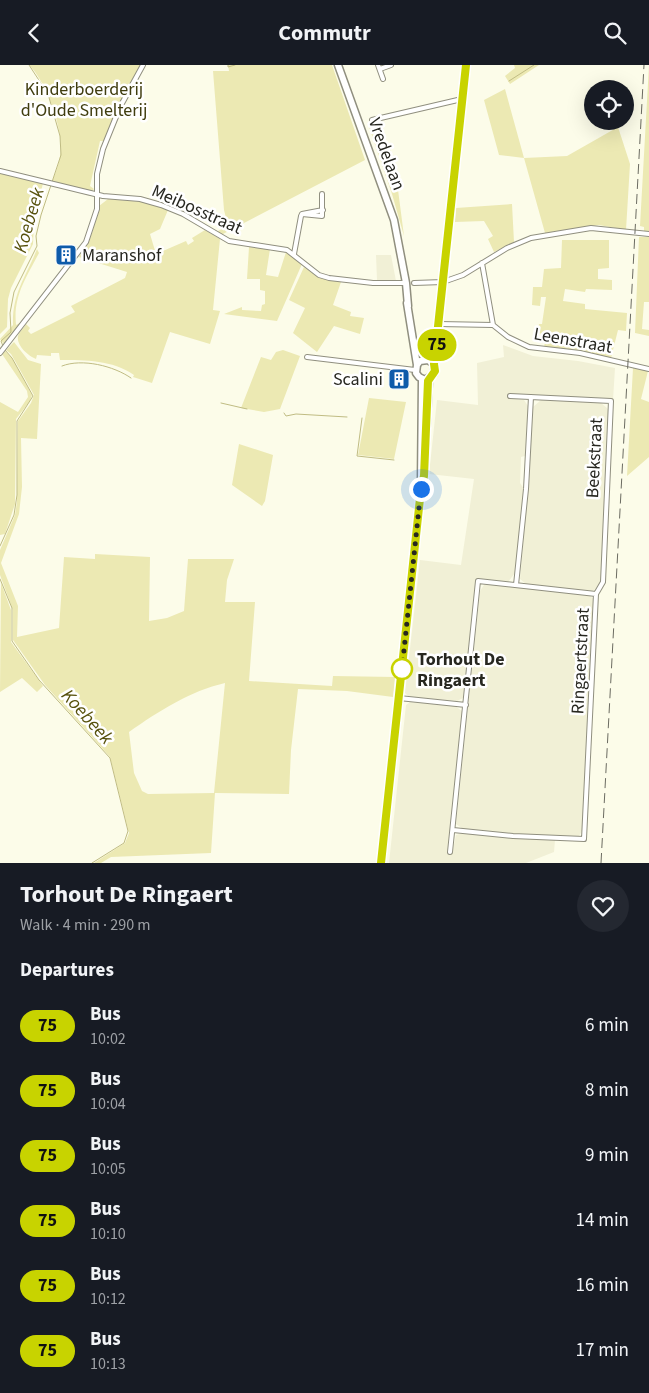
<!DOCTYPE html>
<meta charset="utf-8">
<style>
body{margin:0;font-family:"Source Sans 3",sans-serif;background:#242831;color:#f1f3f6;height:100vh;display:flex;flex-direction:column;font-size:19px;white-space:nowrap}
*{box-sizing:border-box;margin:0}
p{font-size:16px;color:#9ea1a6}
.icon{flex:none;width:28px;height:28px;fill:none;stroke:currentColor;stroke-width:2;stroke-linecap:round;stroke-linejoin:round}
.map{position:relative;height:798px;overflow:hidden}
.drawer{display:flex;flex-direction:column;background:#171b24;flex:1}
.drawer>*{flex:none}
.badge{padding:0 10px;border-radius:16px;font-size:18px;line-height:32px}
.controls{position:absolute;left:584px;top:15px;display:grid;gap:10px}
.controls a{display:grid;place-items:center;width:50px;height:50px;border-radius:50%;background:#171b24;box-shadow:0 5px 20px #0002;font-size:25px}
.you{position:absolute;width:25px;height:25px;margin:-12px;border:4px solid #fff;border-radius:50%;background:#1a73e8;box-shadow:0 0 0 8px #1a73e833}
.map>.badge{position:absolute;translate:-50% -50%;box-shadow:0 0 0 2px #fff}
h2{padding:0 20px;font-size:19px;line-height:45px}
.round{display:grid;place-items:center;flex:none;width:52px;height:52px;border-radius:26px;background:#242831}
.head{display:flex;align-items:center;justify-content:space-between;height:85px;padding:0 20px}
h1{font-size:24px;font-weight:700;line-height:38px}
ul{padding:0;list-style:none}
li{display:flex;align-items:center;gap:15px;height:65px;padding:0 20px}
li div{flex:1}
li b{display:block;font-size:19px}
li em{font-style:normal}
li .badge{min-width:55px;font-weight:700;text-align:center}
header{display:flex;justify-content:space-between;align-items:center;height:65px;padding:0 20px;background:#171b24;font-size:22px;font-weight:700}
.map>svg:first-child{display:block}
.built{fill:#f1f0d6}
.green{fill:#ece9b3;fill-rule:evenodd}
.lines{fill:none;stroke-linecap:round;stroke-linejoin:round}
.stream{stroke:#c0bc83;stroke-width:1}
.minor-casing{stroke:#908f7f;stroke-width:6}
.tertiary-casing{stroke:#908f7f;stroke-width:8}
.primary-casing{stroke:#908f7f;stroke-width:9}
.minor{stroke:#fff;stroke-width:4}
.tertiary{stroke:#fff;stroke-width:5}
.primary{stroke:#fff;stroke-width:6}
.rail{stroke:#6b6b61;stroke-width:1;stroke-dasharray:10 5;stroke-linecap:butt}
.line-casing{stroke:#fff;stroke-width:11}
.line{stroke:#c8d300;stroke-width:8}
.walk{stroke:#272720;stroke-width:5;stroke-dasharray:0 9}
.stop-dot{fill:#fff;stroke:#c8d300;stroke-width:2.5}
.labels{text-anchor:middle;stroke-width:5;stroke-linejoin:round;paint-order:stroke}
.park-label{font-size:18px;fill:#403d0f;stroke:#fff}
.street-label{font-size:18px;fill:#272720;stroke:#fff}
.poi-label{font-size:18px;fill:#272720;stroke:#fff;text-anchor:start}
.stop-label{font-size:18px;font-weight:bold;fill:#272720;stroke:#fff;text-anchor:start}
.water-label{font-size:19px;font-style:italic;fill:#57510c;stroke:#fff}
</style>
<header><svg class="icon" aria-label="back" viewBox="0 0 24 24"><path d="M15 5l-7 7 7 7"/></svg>Commutr<svg class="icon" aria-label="search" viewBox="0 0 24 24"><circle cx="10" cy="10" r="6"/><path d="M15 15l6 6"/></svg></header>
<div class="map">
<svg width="649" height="798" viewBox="0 0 649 798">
<rect width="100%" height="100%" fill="#fcfce9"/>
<path class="built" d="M376 190H391L396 216 377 215Z
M503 280 533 291 578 296 615 303 613 335 508 329V333L524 335 528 341 525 391 521 392 520 418 524 424 515 508 508 517 476 514 463 633 457 636 409 632 405 628 420 495 461 500 474 414 429 409 437 335 478 340 477 298 504 292Z
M541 335 601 338 607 343 609 347 601 517 596 524 592 526 526 519 520 514 528 424 533 342Z
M489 519 587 529 594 534 583 764 579 771 514 769 463 764 456 759 480 526 484 520Z
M410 637 455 641 462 646 448 789H452L456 770 463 768 555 775 554 787 526 798H389L406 640Z"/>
<path class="green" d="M29 0H141L125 27 104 76H100L90 121 94 124 92 126 52 117C55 109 59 100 60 91 65 67 46 16 29 0Z
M228 0H332L365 95 221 170 216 167 228 161 224 145 213 6H229Z
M514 0H539L510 19 505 11 515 3Z
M649 0V167H644V162L640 161Z
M505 24 524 93 567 91 618 62 630 99 626 165 599 160 545 168 524 93 499 90 484 35Z
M371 58 381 85 390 81 397 117 404 171 392 129 368 59Z
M0 108 43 118 34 157 33 179 11 223 8 234 7 262 0 269Z
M108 134 145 137 168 145 160 164 150 169 156 189 186 176 188 180 194 176 192 173 205 165 220 174 213 245 220 246 210 279 170 267 152 318 133 312 134 310C112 295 86 295 60 295L59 288H51V291L37 290 36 294C28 291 16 280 18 271 19 267 24 263 26 259L30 263 28 266 31 269 75 247 71 241 125 213 127 207 79 192 92 168 99 141Z
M512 139 514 177 494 187 488 174 493 171 484 156 455 157 456 143Z
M639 172H649V237H644L642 264 649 265V271L635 268Z
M562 175H609V203L598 204V214L612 215V225L586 224 585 227 565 224 563 236 585 239V244L627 248 626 266 618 265 611 293 578 285 544 283 546 269 537 268 539 259H542L546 232H541L540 241 532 240 533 222H542L544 204 561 203Z
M249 182 270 184 266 210 278 212 286 187 302 199 277 256 224 249 242 242V245L261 246 262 240 265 239V226L260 225V214H247Z
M37 184 39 188C26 213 13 231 16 260L22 257 4 279 0 274 13 260C12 228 26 212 37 184Z
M304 202 320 213 341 217 333 240 351 247 350 251 364 253 360 269 334 261 317 287 293 268 305 243 289 235Z
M14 277 28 295 41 299 37 374 21 373 22 422 19 449 1 498 18 541 17 572 59 563 64 492 95 494V489L150 492 149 556 167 553 184 546 188 494H234L227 515 225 537H255L249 616 332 621 333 611 395 612 393 632 347 626 298 624 291 685 289 729 215 728 211 788 111 792 101 798H94L125 778 129 768 110 692 45 620 13 575V545L0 510V485L15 450 17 437 18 356 31 338 34 330 11 289 6 285ZM225 618 214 728 148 729 142 726 134 708 129 667C159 646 190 626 225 618Z
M283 285 300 291 280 344 264 347 241 343 261 292 271 295 276 287Z
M5 286 12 293 32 330 30 336 16 354 15 439 5 469 0 470V337L18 347 28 332 27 326 2 289Z
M633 303 648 306 641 334 649 337V392L627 411Z
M369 333 406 337 394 394 358 390Z
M239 379 273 390 265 436 262 441 232 420Z
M1 518 11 545V577L43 621 37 627 22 613 0 627Z"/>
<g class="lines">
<path class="stream" d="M228 0V2L235 0
M509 16 534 0
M3 281 1 276 11 267 10 248 14 227 37 181 36 171 41 150 61 90 60 71 48 29 29 0
M62 301C82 293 114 301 131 313
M221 338 247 344
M284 348 286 351 296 349 347 352
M362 353 357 391 394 395
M0 481 14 450 17 430V356L33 331 12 293 5 285
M0 514 12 543V576L39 615 110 693 128 766 124 778 92 798"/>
<g class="minor-casing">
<path id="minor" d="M378 0 383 14
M380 4 391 0
M372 55 462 34
M0 106 103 131 140 134 161 140 183 149 229 176 287 185 319 210 329 213 373 218H406
M302 149 323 145
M294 189 301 151 302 149 322 151V129
M482 198 493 260
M414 218 443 217 463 210 507 183 531 173 591 163 649 169
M439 259 493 260 508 272 529 282 580 288 649 304
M0 288 86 177 97 144V109L103 84 120 42 143 0
M307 292 415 305
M510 331 611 336 603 517 596 529
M516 520 526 424 531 332
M399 633 466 640
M453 765 513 771 584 774 596 529
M450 787 478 516 596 529"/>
</g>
<g class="tertiary-casing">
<path id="tertiary" d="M434 299 466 0"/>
</g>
<g class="primary-casing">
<path id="primary" d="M338 0 394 155 406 218 408 241
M407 238 417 300 416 308 419 312 425 315 434 309V299L428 295 420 296 417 300
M421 418 422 314
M381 798 421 424 424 411 429 314"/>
</g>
<use href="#minor" class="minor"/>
<use href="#tertiary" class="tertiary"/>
<use href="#primary" class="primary"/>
<path class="rail" d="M601 798 644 0"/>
</g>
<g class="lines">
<g class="line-casing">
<path id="line" d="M381 798 421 424 424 411 428 316 435 306 434 299 466 0"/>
</g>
<use href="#line" class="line"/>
<path class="walk" d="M402 604 421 424"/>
</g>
<defs>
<g id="building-square" transform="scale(1.125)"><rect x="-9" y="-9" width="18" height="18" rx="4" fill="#0e5baa" stroke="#fff"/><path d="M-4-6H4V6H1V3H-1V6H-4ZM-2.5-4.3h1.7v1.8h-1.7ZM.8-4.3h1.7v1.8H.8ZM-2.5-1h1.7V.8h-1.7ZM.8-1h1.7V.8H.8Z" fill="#fff"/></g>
</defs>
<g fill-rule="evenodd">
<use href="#building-square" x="66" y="190"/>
<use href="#building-square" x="399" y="314"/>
</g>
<circle class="stop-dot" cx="402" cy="604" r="10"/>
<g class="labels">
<g class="park-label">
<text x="84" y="30">Kinderboerderij<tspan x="84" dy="21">d'Oude Smelterij</tspan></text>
</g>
<g class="street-label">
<text transform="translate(387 89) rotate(70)" y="6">Vredelaan</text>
<text transform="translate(197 144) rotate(24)" y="6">Meibosstraat</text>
<text transform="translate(573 275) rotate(10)" y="6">Leenstraat</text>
<text transform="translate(594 393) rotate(-87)" y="6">Beekstraat</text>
<text transform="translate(580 596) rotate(-87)" y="6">Ringaertstraat</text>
</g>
<g class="poi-label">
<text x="82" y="196">Maranshof</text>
<text x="383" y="320" text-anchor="end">Scalini</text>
</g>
<g class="stop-label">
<text x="417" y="600">Torhout De<tspan x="417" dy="21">Ringaert</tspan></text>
</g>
<g class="water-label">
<text transform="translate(28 155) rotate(-74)" y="7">Koebeek</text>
<text transform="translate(88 651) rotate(48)" y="7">Koebeek</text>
</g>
</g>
</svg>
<div class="controls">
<a><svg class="icon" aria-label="locate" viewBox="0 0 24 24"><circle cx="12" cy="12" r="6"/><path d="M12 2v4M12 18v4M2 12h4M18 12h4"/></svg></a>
</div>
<div class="you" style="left:421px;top:424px"></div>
<b class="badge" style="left:437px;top:280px;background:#c8d300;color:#111">75</b>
</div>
<section class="drawer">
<div class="head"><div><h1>Torhout De Ringaert</h1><p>Walk · 4 min · 290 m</p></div><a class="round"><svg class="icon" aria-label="heart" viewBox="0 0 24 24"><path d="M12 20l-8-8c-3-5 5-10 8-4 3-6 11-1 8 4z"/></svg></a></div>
<h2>Departures</h2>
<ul>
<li><span class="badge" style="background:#c8d300;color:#111">75</span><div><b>Bus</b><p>10:02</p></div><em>6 min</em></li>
<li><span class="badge" style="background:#c8d300;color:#111">75</span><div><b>Bus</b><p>10:04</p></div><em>8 min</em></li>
<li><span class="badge" style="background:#c8d300;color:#111">75</span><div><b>Bus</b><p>10:05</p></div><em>9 min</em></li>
<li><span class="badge" style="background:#c8d300;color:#111">75</span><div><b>Bus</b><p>10:10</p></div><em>14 min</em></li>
<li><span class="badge" style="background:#c8d300;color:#111">75</span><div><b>Bus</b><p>10:12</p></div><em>16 min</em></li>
<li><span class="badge" style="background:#c8d300;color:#111">75</span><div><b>Bus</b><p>10:13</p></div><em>17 min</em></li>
</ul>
</section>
